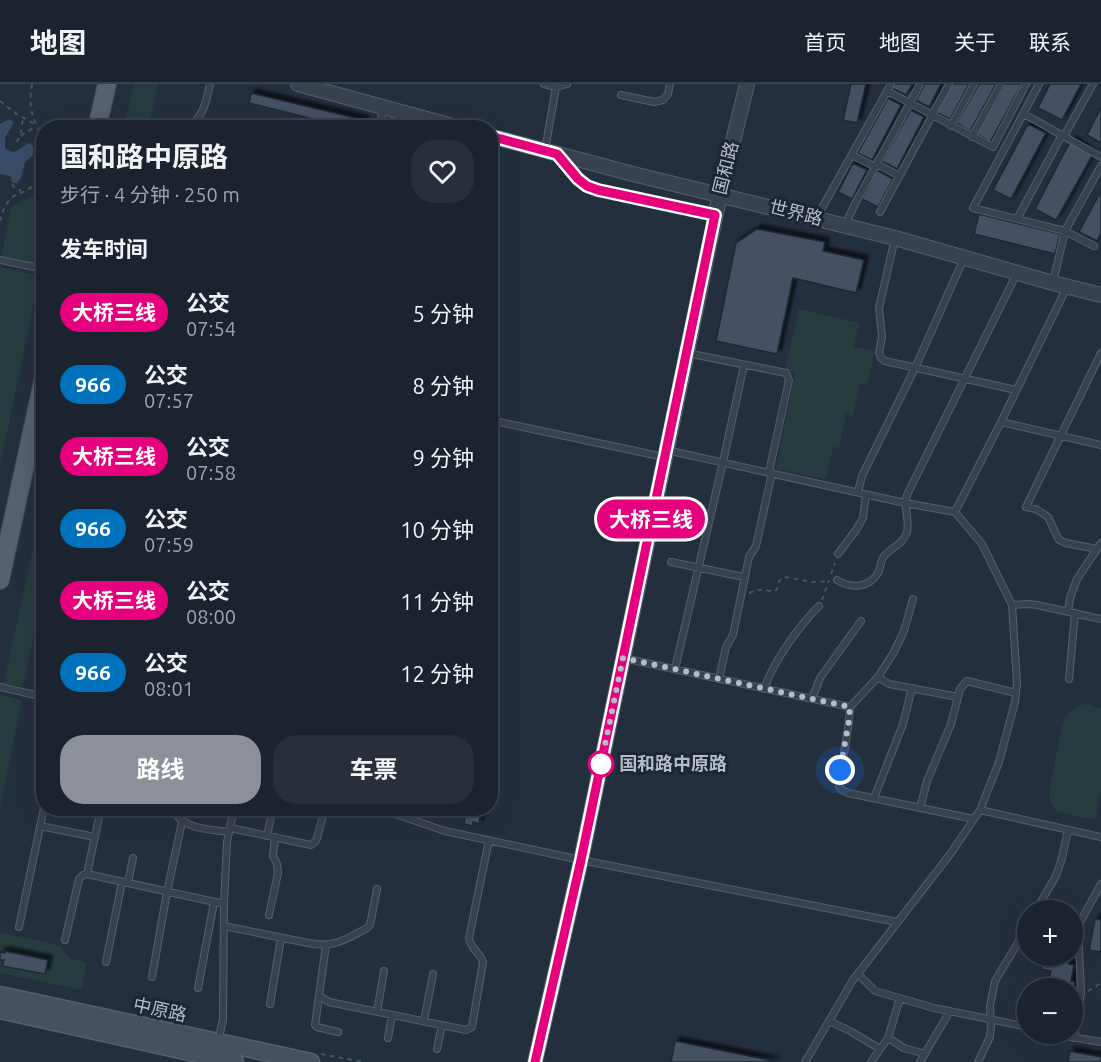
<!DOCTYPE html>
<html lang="zh">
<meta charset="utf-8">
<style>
body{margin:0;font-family:Ubuntu,"Noto Sans SC",sans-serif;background:#282f3a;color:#f1f3f6;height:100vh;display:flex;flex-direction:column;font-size:22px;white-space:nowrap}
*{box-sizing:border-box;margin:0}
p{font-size:20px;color:#a0a4aa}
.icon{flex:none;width:33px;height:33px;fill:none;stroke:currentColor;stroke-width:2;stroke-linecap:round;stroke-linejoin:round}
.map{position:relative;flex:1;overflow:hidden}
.side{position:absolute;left:36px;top:36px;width:462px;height:696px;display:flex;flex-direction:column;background:#1b232e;border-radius:24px;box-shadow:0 6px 24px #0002,0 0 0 2px #39404a}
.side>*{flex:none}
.badge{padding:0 12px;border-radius:20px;font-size:21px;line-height:39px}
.buttons{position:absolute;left:1017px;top:816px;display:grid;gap:12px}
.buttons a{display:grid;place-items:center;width:66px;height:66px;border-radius:50%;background:#1b232e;box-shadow:0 6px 24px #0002,0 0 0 2px #39404a;font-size:30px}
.you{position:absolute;width:30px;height:30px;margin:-15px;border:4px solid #fff;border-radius:50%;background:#1a73e8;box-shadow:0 0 0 9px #1a73e833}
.map>.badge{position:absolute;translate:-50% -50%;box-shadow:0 0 0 3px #fff}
h2{padding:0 24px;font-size:22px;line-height:54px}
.round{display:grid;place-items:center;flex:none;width:63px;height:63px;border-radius:24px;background:#282f3a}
.head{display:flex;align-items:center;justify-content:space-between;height:102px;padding:0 24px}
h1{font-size:28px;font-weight:700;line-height:45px}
.action{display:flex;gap:12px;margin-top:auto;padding:12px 24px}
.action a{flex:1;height:69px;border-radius:24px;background:#8c9099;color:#fff;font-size:24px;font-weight:700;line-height:69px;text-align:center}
.action a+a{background:#282f3a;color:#f1f3f6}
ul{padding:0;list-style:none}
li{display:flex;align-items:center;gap:18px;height:72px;padding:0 24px}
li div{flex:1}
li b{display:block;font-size:22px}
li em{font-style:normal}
li .badge{min-width:66px;font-weight:700;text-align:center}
header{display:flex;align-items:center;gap:36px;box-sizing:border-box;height:84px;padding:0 30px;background:#1b232e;border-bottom:2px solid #39404a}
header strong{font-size:28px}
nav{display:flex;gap:33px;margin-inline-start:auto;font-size:21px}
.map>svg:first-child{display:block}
.green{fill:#263c3f}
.water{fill:#394c67}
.building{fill:#455162;stroke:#1f2835;stroke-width:1.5;filter:url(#shadow)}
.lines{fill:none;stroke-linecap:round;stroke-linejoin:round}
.service-casing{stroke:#565f6c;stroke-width:8}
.tertiary-casing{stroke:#565f6c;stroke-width:16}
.secondary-casing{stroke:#565f6c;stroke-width:19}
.primary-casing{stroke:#414a57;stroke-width:20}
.path{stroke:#44595c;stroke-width:2;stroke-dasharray:4.5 4.5;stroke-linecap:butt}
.service{stroke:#38414e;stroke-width:6}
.tertiary{stroke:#38414e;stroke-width:14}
.secondary{stroke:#465061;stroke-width:16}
.primary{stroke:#56606e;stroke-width:18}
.line-casing{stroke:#fff;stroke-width:14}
.line{stroke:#e6007e;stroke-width:9}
.walk{stroke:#b4bcc9;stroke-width:6;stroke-dasharray:0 10.8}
.stop-dot{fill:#fff;stroke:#e6007e;stroke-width:3}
.labels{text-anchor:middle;stroke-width:6;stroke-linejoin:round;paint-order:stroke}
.street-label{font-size:18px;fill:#b4bcc9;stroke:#1d2633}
.stop-label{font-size:18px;font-weight:bold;fill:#b4bcc9;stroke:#1d2633;text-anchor:start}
</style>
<header>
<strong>地图</strong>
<nav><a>首页</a><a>地图</a><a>关于</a><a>联系</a></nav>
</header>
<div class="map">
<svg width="1101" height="978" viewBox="0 0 1101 978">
<defs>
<filter id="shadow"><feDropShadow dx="4.5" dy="-4.5" stdDeviation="1.5" flood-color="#0009"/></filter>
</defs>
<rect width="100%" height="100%" fill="#242f3e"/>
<path class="green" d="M134 0H158L149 43H124Z
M43 105 42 181 1 174 11 124Z
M0 183 40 192 0 381Z
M799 225 859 239 854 263 875 267 867 300 860 299 853 332 846 330 839 364 833 363 826 395 776 385 795 289 785 286Z
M43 419V511L23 603 4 599Z
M1 611 22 616 0 723V617Z
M1087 620 1101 624V707L1095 736 1057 728 1053 723 1050 715 1049 708 1063 638C1068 627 1076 621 1087 620Z
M0 848 61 862 69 874 87 879 81 906 0 889Z"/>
<path class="water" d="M8 36 13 37V40L5 54V64C18 74 20 61 30 59L33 62V71L25 78 21 94 17 99H13L10 92 0 90V40Z"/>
<path class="building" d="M851 0H866L857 39 843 36Z
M894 0H912L906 11 892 4Z
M925 0H941L929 23 916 16Z
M951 0H969L950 35 936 28Z
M979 0H996L970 47 957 39Z
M1005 0H1022L990 58 977 50Z
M1050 0H1081L1062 36 1038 24Z
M251 9 364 36 362 44H349L249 19Z
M888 14 901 21 872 76 858 69Z
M1101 24V59L1087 51Z
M911 26 924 33 897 85 882 77Z
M1028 40 1046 49 1011 115 993 106Z
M1071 56 1092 72 1056 136 1035 125Z
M853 79 867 86 852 115 838 108Z
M877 86 893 95 878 123 862 115Z
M1101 107V149L1097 157 1079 148Z
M979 130 1060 150 1055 170 974 150Z
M757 145 825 158 823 167 864 176 856 209 793 194 777 270 716 257 736 159Z
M456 724 481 726 479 740 473 738V742L464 740 465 732 455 731Z
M1095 835 1101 836V868L1089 866Z
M5 867 48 876 45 890 2 882 4 876H0V868L5 869Z
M1044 872H1070L1068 880 1074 881 1071 897 1075 898 1072 911V904H1054L1056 896 1049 895 1051 887 1041 885Z
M675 957 764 975 776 978H671Z
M1070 967 1101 973V978H1068Z"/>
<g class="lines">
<g class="service-casing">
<path id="service" d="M544 0 556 3 567 0
M1039 0 973 124 1065 147 1094 162
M887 7 993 63 1026 0
M621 11 654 18 663 16 668 10 670 0
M1024 30 1101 73
M951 42 974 0
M189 44C204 30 206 19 210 0
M379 44 383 24
M1064 52 1093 0
M972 53 1001 0
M545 66 556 3
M852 71 875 83
M559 73C571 87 581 99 598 106L715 131
M877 80 899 92
M880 128 949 0
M817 133 891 0
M1017 135 1062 51
M845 141 856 118 920 0
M895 154 879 224 882 253 879 269 881 274 885 277 1016 306
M0 176 44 185
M1053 198 1065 147 1101 82
M687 269 786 289 789 296 769 388
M490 336 664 373
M1001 338 1101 361
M666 366 905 419 955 428 982 460 1012 521 1017 599 1015 618 999 678 980 726 951 769 853 896 805 978
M858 408 862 392 915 284 964 174
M955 428 1001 338 1067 203
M1097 465 1066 459 1059 456 1048 433 1036 425 1026 423 1101 269
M838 470 856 446 863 434 866 410
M671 478 744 493
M837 496C851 505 869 504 878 489 881 484 880 476 885 471 893 462 902 462 907 448 910 435 903 424 907 411L1017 189
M913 515 904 547 894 568 878 593 850 623 849 637 839 702 842 706 848 709 974 735
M1012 521 1028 520 1037 521 1101 535
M1068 528 1070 514 1077 495 1101 459
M623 574 850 623
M675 585 723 378 744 281
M878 593 889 600 958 613
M719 595 726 563 733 551 749 473 756 462 772 389
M1069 595 1075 529
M0 603 44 613
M764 605C774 577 798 543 819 522
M812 615 820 594 861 537
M874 714 903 640 912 604
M172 724C182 746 208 745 229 748
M386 724 395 730 445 747 581 776 897 838
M920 724 927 697 951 640 960 605 967 597 1016 609
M980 726 1101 753
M40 742 95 753
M230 744 311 761 316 757 317 754 324 728
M267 752 273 724
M87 790 101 724
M128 799 133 774
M1036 826 1056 792 1062 774 1068 746
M269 831 278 789 277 780 273 772 275 753
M224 842 308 859C335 864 344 856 367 844L370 841 377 805
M19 843 44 724
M65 856 79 795 83 791 87 790 224 820
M326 861 315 941 317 943 338 948
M106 878 122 798
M859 891 875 907 934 924 1028 943
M152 893 167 808 182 738
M198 904 214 818
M319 912 329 918 466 946 472 943 483 878C480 869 470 864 469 854L489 756
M270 920 281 854
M377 928 384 887
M424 937 433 890
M829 937 850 947 880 965
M1054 950 1101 958
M388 954 392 931
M888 954 904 964 925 970
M1074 954 1081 909 1078 842 1101 800
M218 957 223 936 224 820 227 758 234 724
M437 965 442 941
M871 978 888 954 900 914
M920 978 950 927
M978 978 990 953 991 942 990 922 995 897 1028 842"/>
</g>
<g class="tertiary-casing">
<path id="tertiary" d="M298 0 460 44
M490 52 633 90 895 154 1053 199 1101 211
M535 978 581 776 720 110 747 0"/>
</g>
<g class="secondary-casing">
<path id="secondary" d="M0 911 311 978
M0 926 235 978"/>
</g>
<g class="primary-casing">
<path id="primary" d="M97 44 107 0
M0 496 44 293"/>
</g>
<path class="path" d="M32 0C28 25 32 33 44 55
M0 17 15 29 35 40
M21 52 26 48 36 43
M17 58 21 48 23 34
M12 100 15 104 21 107
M0 137C3 126 6 116 17 110 20 109 23 108 26 107 34 102 39 92 44 84
M831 490 835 479
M749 509C752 508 756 506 759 506 770 504 777 515 779 497L785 493 812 498 829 497
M822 516 829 496
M1088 907 1101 899
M321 970 363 978"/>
<use href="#service" class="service"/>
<use href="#tertiary" class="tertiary"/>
<use href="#secondary" class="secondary"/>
<use href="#primary" class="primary"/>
</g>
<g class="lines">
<g class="line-casing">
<path id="line" d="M490 52 557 70 578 95 587 102 598 106 715 131 581 776 535 978"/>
</g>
<use href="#line" class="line"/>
<path class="walk" d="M601 680 623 574 850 623 849 637 840 686"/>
</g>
<circle class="stop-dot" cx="601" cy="680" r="12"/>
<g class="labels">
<g class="street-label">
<text transform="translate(726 84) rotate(-76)" y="6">国和路</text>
<text transform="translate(796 129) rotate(14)" y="6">世界路</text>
<text transform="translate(160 926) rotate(12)" y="6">中原路</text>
</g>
<g class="stop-label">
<text x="619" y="686">国和路中原路</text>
</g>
</g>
</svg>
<div class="buttons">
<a>+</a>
<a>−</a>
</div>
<div class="you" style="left:840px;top:686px"></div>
<b class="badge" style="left:651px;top:435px;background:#e6007e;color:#fff">大桥三线</b>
<section class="side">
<div class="head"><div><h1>国和路中原路</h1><p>步行 · 4 分钟 · 250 m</p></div><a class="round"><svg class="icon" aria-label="heart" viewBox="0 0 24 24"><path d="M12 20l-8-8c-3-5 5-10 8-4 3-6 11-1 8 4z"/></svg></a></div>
<h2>发车时间</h2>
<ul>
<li><span class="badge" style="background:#e6007e;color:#fff">大桥三线</span><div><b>公交</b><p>07:54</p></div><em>5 分钟</em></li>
<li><span class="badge" style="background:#0072bc;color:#fff">966</span><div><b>公交</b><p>07:57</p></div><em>8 分钟</em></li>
<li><span class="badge" style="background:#e6007e;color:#fff">大桥三线</span><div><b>公交</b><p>07:58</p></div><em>9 分钟</em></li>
<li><span class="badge" style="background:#0072bc;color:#fff">966</span><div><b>公交</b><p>07:59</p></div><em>10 分钟</em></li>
<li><span class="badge" style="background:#e6007e;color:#fff">大桥三线</span><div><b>公交</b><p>08:00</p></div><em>11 分钟</em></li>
<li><span class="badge" style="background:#0072bc;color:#fff">966</span><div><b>公交</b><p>08:01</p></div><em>12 分钟</em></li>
</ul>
<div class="action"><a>路线</a><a>车票</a></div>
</section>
</div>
